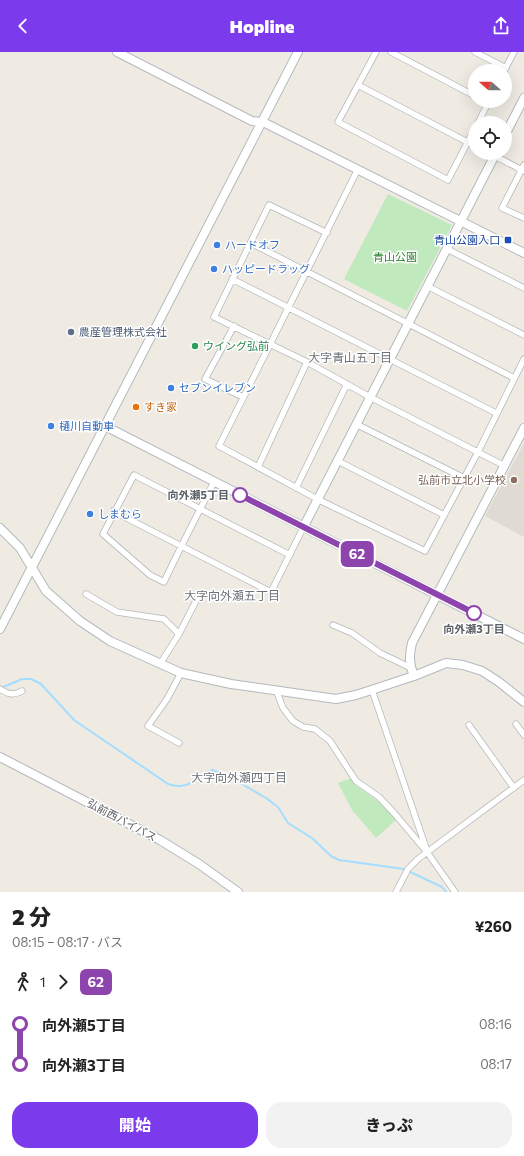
<!DOCTYPE html>
<html lang="ja">
<meta charset="utf-8">
<style>
body{margin:0;font-family:Commissioner,"Noto Sans JP",sans-serif;background:#f2f2f2;color:#222;height:100vh;display:flex;flex-direction:column;font-size:15px;white-space:nowrap}
*{box-sizing:border-box;margin:0}
p{font-size:13px;color:#767676}
.icon{flex:none;width:22px;height:22px;fill:none;stroke:currentColor;stroke-width:2;stroke-linecap:round;stroke-linejoin:round}
.map{position:relative;height:840px;overflow:hidden}
.side{display:flex;flex-direction:column;background:#fff;flex:1}
.side>*{flex:none}
.badge{padding:0 8px;border-radius:6px;font-size:14px;line-height:26px}
.needle{width:26px;rotate:291deg}
.fabs{position:absolute;left:468px;top:12px;display:grid;gap:8px}
.fabs a{display:grid;place-items:center;width:44px;height:44px;border-radius:50%;background:#fff;box-shadow:0 4px 16px #0002;font-size:20px}
.map>.badge{position:absolute;translate:-50% -50%;box-shadow:0 0 0 2px #fff}
.legs{display:flex;align-items:center;gap:6px;height:44px;padding:0 12px;font-size:13px}
.legs p{margin-inline-start:auto}
.summary{display:flex;align-items:center;justify-content:space-between;height:68px;padding:0 12px}
h1{font-size:22px;font-weight:800;line-height:30px}
.cta{display:flex;gap:8px;margin-top:auto;padding:8px 12px}
.cta a{flex:1;height:46px;border-radius:16px;background:#7c3aed;color:#fff;font-size:16px;font-weight:800;line-height:46px;text-align:center}
.cta a+a{background:#f2f2f2;color:#222}
ul{padding:0 12px;list-style:none}
li{display:flex;align-items:center;gap:14px;height:40px;font-size:15px}
li i{display:grid;place-items:center;width:6px;height:100%;margin:0 5px;background:currentColor}
li i::after{content:'';width:10px;height:10px;margin:-5px;border:3px solid;border-radius:50%;background:#fff}
li p{margin-inline-start:auto}
li:first-child i{background:linear-gradient(#0000 50%,currentColor 0)}
li:last-child i{background:linear-gradient(currentColor 50%,#0000 0)}
header{display:flex;justify-content:space-between;align-items:center;height:52px;padding:0 12px;background:#7c3aed;color:#fff;font-size:18px;font-weight:800}
.map>svg:first-child{display:block}
.education{fill:#dfdad2}
.green{fill:#c0e9bd}
.lines{fill:none;stroke-linecap:round;stroke-linejoin:round}
.stream{stroke:#a3ddff;stroke-width:2}
.street-casing{stroke:#b4b7bb;stroke-width:7}
.secondary-casing{stroke:#b4b9be;stroke-width:10}
.street{stroke:#fff;stroke-width:5.5}
.secondary{stroke:#fff;stroke-width:8}
.line-1-casing{stroke:#fff;stroke-width:9}
.line-1{stroke:#8e44ad;stroke-width:6}
.transit-dot{fill:#1a4fb4;stroke:#fff;stroke-width:1.5}
.shop-dot{fill:#3f7fe0;stroke:#fff;stroke-width:1.5}
.service-dot{fill:#5c6f8a;stroke:#fff;stroke-width:1.5}
.leisure-dot{fill:#2e9e5b;stroke:#fff;stroke-width:1.5}
.food-dot{fill:#e8710a;stroke:#fff;stroke-width:1.5}
.education-dot{fill:#8d6e63;stroke:#fff;stroke-width:1.5}
.stop-1-dot{fill:#fff;stroke:#8e44ad;stroke-width:2}
.labels{text-anchor:middle;stroke-width:3;stroke-linejoin:round;paint-order:stroke}
.transit-label{font-size:11px;fill:#164399;stroke:#fff;text-anchor:end}
.shop-label{font-size:11px;fill:#366cbe;stroke:#fff;text-anchor:start}
.park-label{font-size:11px;fill:#2f822d;stroke:#fff}
.service-label{font-size:11px;fill:#4e5e75;stroke:#fff;text-anchor:start}
.leisure-label{font-size:11px;fill:#27864d;stroke:#fff;text-anchor:start}
.food-label{font-size:11px;fill:#c56008;stroke:#fff;text-anchor:start}
.education-label{font-size:11px;fill:#785e54;stroke:#fff;text-anchor:end}
.stop-label{font-size:11px;font-weight:bold;fill:#5b6065;stroke:#fff;text-anchor:end}
.street-label{font-size:11px;fill:#5b6065;stroke:#fff}
.neighbourhood-label{font-size:12px;fill:#6c7277;stroke:#fff}
</style>
<header><svg class="icon" aria-label="back" viewBox="0 0 24 24"><path d="M15 5l-7 7 7 7"/></svg>Hopline<svg class="icon" aria-label="share" viewBox="0 0 24 24"><path d="M12 15V3M7 8l5-5 5 5M5 13v7h14v-7"/></svg></header>
<div class="map">
<svg width="524" height="840" viewBox="0 0 524 840">
<rect width="100%" height="100%" fill="#efebe3"/>
<path class="education" d="M524 391V485L485 464Z"/>
<path class="green" d="M388 142 452 173 407 259 344 227Z
M351 726 355 733 385 754 396 768 376 786 352 758 338 731Z"/>
<g class="lines">
<path class="stream" d="M1 636 22 627H31L41 632 74 668 168 732C189 739 194 726 212 718L230 725 266 746 278 755 288 771 312 786 331 804 339 808 404 817 442 835 446 840"/>
<g class="street-casing">
<path id="street" d="M376 0 338 70 448 128 475 76
M391 0 475 44
M475 0 506 16
M504 19 514 0
M358 33 475 94
M478 71 489 49
M489 101 524 119
M524 113 502 156 524 166
M358 117 219 394 319 448 425 499 478 400 524 307
M327 181 269 153 214 265 307 310 370 345 505 414
M251 191 514 326
M447 197 524 236
M232 227 496 361
M427 234 524 283
M234 274 205 327 243 345
M356 372 464 426
M338 409 444 463
M258 415 307 310
M214 430C197 463 180 496 164 530L150 523 103 482 134 423 290 503
M296 436 347 332
M113 459 271 540 303 476
M86 542 117 560 164 567 179 582
M333 573 352 581 380 601 411 616
M160 612 179 582 199 543
M0 637C8 642 13 644 22 639
M276 638 283 656 293 669 303 675 315 677 330 689 356 729 379 745 394 761 427 800 455 840
M372 638 426 796
M516 672 524 683
M469 673 514 736
M179 691 148 674 167 647 181 621
M396 840 408 817 418 807 524 728"/>
</g>
<g class="secondary-casing">
<path id="secondary" d="M117 0 252 69 263 70 524 201
M505 83 524 46
M105 374 524 587
M0 476 20 496 46 539 80 569 110 589 181 621 231 632 336 647 356 643 414 624 446 611 463 613 482 619 499 630 524 650
M303 476 496 101
M0 577 298 0
M414 624C409 612 409 603 412 591L524 376
M0 705 160 788 199 812 238 840"/>
</g>
<use href="#street" class="street"/>
<use href="#secondary" class="secondary"/>
</g>
<g class="lines">
<g class="line-1-casing">
<path id="line-1" d="M240 443 474 561"/>
</g>
<use href="#line-1" class="line-1"/>
</g>
<rect class="transit-dot" x="504" y="184" width="8" height="8" rx="2"/>
<g class="shop-dot">
<circle cx="217" cy="193" r="4"/>
<circle cx="214" cy="217" r="4"/>
<circle cx="171" cy="336" r="4"/>
<circle cx="51" cy="374" r="4"/>
<circle cx="90" cy="462" r="4"/>
</g>
<circle class="service-dot" cx="71" cy="280" r="4"/>
<circle class="leisure-dot" cx="195" cy="294" r="4"/>
<circle class="food-dot" cx="136" cy="355" r="4"/>
<circle class="education-dot" cx="514" cy="428" r="4"/>
<g class="stop-1-dot">
<circle cx="240" cy="443" r="7"/>
<circle cx="474" cy="561" r="7"/>
</g>
<g class="labels">
<g class="transit-label">
<text x="500" y="192">青山公園入口</text>
</g>
<g class="shop-label">
<text x="225" y="197">ハードオフ</text>
<text x="222" y="221">ハッピードラッグ</text>
<text x="179" y="340">セブンイレブン</text>
<text x="59" y="378">樋川自動車</text>
<text x="98" y="466">しまむら</text>
</g>
<g class="park-label">
<text x="395" y="209">青山公園</text>
</g>
<g class="service-label">
<text x="79" y="284">農産管理株式会社</text>
</g>
<g class="leisure-label">
<text x="203" y="298">ウイング弘前</text>
</g>
<g class="food-label">
<text x="144" y="359">すき家</text>
</g>
<g class="education-label">
<text x="506" y="432">弘前市立北小学校</text>
</g>
<g class="stop-label">
<text x="229" y="447">向外瀬5丁目</text>
<text x="474" y="581" text-anchor="middle">向外瀬3丁目</text>
</g>
<g class="street-label">
<text transform="translate(122 768) rotate(28)" y="4">弘前西バイパス</text>
</g>
<g class="neighbourhood-label">
<text x="350" y="310">大字青山五丁目</text>
<text x="232" y="548">大字向外瀬五丁目</text>
<text x="239" y="730">大字向外瀬四丁目</text>
</g>
</g>
</svg>
<div class="fabs">
<a><svg class="needle" viewBox="-14 -14 28 28"><path d="M0-13l5 13h-10z" fill="#e53935"/><path d="M0 13l5-13h-10z" fill="#767676"/></svg></a>
<a><svg class="icon" aria-label="locate" viewBox="0 0 24 24"><circle cx="12" cy="12" r="6"/><path d="M12 2v4M12 18v4M2 12h4M18 12h4"/></svg></a>
</div>
<b class="badge" style="left:357px;top:502px;background:#8e44ad;color:#fff">62</b>
</div>
<section class="side">
<div class="summary"><div><h1>2 分</h1><p>08:15 – 08:17 · バス</p></div><b>¥260</b></div>
<div class="legs"><svg class="icon" aria-label="walk" viewBox="0 0 24 24"><circle cx="13" cy="4" r="2"/><path d="M13 8l-2 6 4 7M11 14l-3 7M7 12l3-4h3l4 4"/></svg>1<svg class="icon" aria-label="forward" viewBox="0 0 24 24"><path d="M9 5l7 7-7 7"/></svg><b class="badge" style="background:#8e44ad;color:#fff">62</b></div>
<ul>
<li><i style="color:#8e44ad"></i><b>向外瀬5丁目</b><p>08:16</p></li>
<li><i style="color:#8e44ad"></i><b>向外瀬3丁目</b><p>08:17</p></li>
</ul>
<div class="cta"><a>開始</a><a>きっぷ</a></div>
</section>
